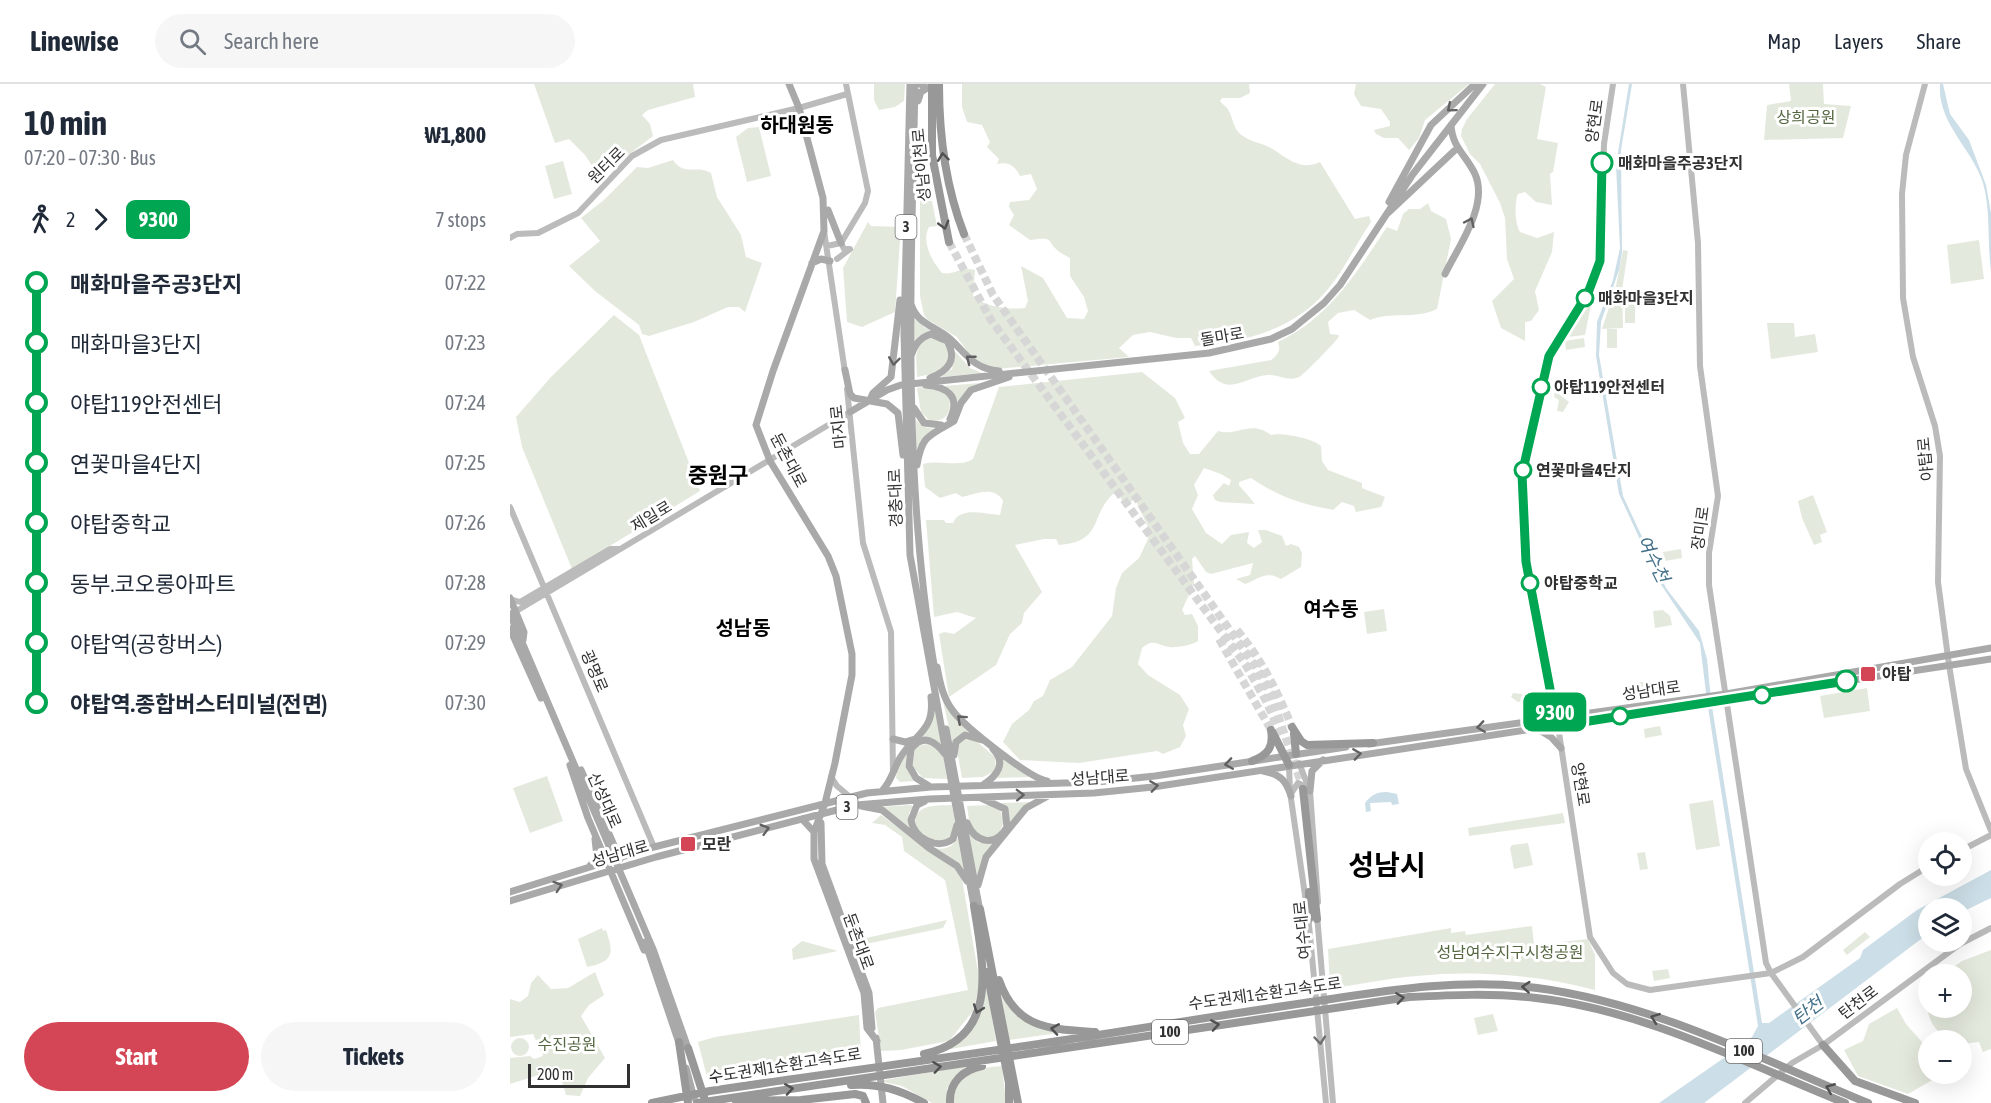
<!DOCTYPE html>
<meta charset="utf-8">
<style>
body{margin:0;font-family:"Asap Condensed","Noto Sans KR",sans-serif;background:#f6f6f7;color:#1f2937;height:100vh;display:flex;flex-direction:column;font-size:22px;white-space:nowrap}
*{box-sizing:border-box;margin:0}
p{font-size:20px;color:#747a83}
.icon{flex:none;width:33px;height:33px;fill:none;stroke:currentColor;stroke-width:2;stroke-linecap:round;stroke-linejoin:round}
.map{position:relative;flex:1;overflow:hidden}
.side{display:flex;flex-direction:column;background:#fff;width:510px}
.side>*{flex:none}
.badge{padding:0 12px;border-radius:9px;font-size:21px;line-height:39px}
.buttons{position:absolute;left:1408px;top:748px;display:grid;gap:12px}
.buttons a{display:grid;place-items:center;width:54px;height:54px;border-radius:50%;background:#fff;box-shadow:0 6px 24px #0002;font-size:30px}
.scale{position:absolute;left:18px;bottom:15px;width:102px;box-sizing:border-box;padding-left:6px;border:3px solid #313131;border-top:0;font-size:16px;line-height:21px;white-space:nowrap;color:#313131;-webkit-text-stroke:4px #fff;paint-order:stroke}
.map>.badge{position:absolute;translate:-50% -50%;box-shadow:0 0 0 3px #fff}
.legs{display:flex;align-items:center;gap:9px;height:66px;padding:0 24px;font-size:20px}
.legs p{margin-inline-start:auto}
.overview{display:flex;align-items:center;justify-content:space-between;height:102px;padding:0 24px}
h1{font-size:33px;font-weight:700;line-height:45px}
.button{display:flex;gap:12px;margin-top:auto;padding:12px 24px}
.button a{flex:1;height:69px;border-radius:36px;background:#d44655;color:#fff;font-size:24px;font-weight:700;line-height:69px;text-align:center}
.button a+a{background:#f6f6f7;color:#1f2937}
ul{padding:0 24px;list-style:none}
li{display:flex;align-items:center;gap:21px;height:60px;font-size:22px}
li i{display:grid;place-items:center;width:9px;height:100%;margin:0 8px;background:currentColor}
li i::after{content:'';width:15px;height:15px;margin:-8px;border:4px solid;border-radius:50%;background:#fff}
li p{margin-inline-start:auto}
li:first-child i{background:linear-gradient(#0000 50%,currentColor 0)}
li:last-child i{background:linear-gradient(currentColor 50%,#0000 0)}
header{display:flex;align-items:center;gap:36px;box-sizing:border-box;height:84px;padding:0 30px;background:#fff;border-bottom:2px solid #e0e1e3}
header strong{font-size:28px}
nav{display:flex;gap:33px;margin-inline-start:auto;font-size:21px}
.search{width:420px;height:54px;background:#f6f6f7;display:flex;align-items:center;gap:15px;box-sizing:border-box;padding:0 21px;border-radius:33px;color:#747a83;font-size:22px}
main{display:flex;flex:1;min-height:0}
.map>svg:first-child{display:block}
.green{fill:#e4e9dd}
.water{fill:#ccdee7}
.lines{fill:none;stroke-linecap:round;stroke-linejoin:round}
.highway-tunnel{stroke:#d6d6d6;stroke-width:8;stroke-dasharray:8 4;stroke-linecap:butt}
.secondary{stroke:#bbb;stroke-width:6}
.primary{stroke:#a9a9a9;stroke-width:7}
.highway{stroke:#989898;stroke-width:8}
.oneway{stroke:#616161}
.oneway2{stroke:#505050}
.oneway3{stroke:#6f6f6f}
.line-1-casing{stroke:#fff;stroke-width:14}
.line-1{stroke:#00a651;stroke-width:9}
.stop-1-dot{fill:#fff;stroke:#00a651;stroke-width:3}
.poi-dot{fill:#d44655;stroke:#fff;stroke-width:2}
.labels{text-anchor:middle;stroke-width:6;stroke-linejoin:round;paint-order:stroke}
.shield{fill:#fff;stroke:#6f6f6f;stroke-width:1.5}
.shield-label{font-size:15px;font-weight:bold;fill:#313131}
.park-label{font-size:16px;fill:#556842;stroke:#fff}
.street-label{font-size:16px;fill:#313131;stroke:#fff}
.stop-label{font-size:16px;font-weight:bold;fill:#313131;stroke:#fff;text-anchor:start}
.poi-label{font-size:16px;font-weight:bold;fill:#313131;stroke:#fff;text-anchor:start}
.water-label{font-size:18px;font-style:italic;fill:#46728b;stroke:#fff}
.quarter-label{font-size:20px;font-weight:bold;fill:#000;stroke:#fff}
.district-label{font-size:22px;font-weight:bold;fill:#000;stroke:#fff}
.town-label{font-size:28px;font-weight:bold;fill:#000;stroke:#fff}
</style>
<header>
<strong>Linewise</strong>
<div class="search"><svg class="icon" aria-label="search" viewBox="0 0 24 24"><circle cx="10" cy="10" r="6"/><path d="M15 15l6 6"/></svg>Search here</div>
<nav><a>Map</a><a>Layers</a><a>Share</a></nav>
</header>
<main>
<section class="side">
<div class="overview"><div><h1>10 min</h1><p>07:20 – 07:30 · Bus</p></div><b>₩1,800</b></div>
<div class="legs"><svg class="icon" aria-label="walk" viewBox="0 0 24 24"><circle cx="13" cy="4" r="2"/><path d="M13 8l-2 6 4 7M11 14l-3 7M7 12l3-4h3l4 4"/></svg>2<svg class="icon" aria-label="forward" viewBox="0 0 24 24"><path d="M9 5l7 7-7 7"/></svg><b class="badge" style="background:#00a651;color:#fff">9300</b><p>7 stops</p></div>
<ul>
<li><i style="color:#00a651"></i><b>매화마을주공3단지</b><p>07:22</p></li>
<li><i style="color:#00a651"></i><span>매화마을3단지</span><p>07:23</p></li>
<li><i style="color:#00a651"></i><span>야탑119안전센터</span><p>07:24</p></li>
<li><i style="color:#00a651"></i><span>연꽃마을4단지</span><p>07:25</p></li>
<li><i style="color:#00a651"></i><span>야탑중학교</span><p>07:26</p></li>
<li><i style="color:#00a651"></i><span>동부.코오롱아파트</span><p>07:28</p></li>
<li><i style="color:#00a651"></i><span>야탑역(공항버스)</span><p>07:29</p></li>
<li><i style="color:#00a651"></i><b>야탑역.종합버스터미널(전면)</b><p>07:30</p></li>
</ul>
<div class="button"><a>Start</a><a>Tickets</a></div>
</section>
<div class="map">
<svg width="1481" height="1019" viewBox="0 0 1481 1019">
<rect width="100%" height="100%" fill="#fff"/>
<path class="green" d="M24 0H183L185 13 138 26 132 31 140 40 143 52 105 81 91 96 75 71 59 55 45 59Z
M364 0H395L394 17 385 23 369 26 364 16Z
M452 0H739L740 9 730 14H712L710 17C713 21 717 23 719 27 723 35 723 42 729 49 738 57 748 58 759 63 776 72 788 88 810 78L845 135 859 132 861 138C848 157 838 178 825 196 791 244 741 257 685 262L681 254H666L640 248 623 251 609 264 619 273 486 285 464 277 447 253 418 236 414 231 410 212V117H422L427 142 419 143C411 158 422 177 432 189 445 191 452 182 465 186L463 212C476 223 499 226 515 224L518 217 511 182 533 194 557 234 574 235 578 227 574 213 560 192V174C557 172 554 171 551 169 534 157 547 152 520 156L499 141 504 131 499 123 500 118 519 116 527 105 521 90 510 92C505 82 499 77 487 80L489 75 477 63 480 58 472 41 457 38 452 23Z
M846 0H959L915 36 909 54 899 66 888 54H874L866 50 864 46 880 42V38L871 25 851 22 844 10Z
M985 0H1030L1036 3 1027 55 1048 59 1043 88 1040 90 1042 121 1026 118 1015 108 1008 110C1004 119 1005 140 1010 148L1027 154 1044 148 1042 168 1025 207 1029 226 1021 237 1015 238V257L991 244 982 217 1004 195 997 175 995 134 990 119 970 80 960 70 951 52 952 45 957 35Z
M1279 0H1313L1314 20 1341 22 1333 54 1254 56 1257 21 1281 17Z
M249 43 261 92 237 98 226 53 238 44Z
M163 76C174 93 187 80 201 89L207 113 231 151 236 173 252 179 235 228 229 223H218L184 238 139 252 132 250 129 241 85 207 59 182 90 157 71 134 94 116 127 83 138 84Z
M53 77 62 110 44 115 35 82Z
M918 119 921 127 936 135 941 155 927 225C905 236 881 227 860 236L844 226 828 229 818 238 820 250 829 251 828 254C825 258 793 292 789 293 778 298 769 290 757 291 735 293 717 314 699 287L761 276C768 271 771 266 768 258 819 234 847 188 877 143L887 147 893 130 899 125H910Z
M358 138 361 142 391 143 385 228 352 243 337 238 333 184Z
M1469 156 1474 195 1441 200 1437 161Z
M1113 166 1118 167 1112 206 1113 244 1092 245 1106 202Z
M1082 216 1075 251 1057 253 1075 218Z
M1115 220H1125V239H1115Z
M403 228 414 243 427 249 409 252 403 261Z
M104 231 129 251 190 407 62 485 12 363 6 333 41 293Z
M1257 239H1284L1285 253 1305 250 1308 268 1261 275Z
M1097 245H1107V264H1097Z
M422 253C436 259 441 265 437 280L422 290 407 293 406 272 410 258Z
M1074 254 1075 263 1056 266 1055 257Z
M445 267 460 284 472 289 431 293 442 285Z
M632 288 665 314 675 334 668 338 673 359 680 370H689L708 347C727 353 740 335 761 351 771 348 803 354 811 362L812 377 818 386 852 399V404L875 413 871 423 846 428 844 422 832 418 823 426 819 425C789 420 766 411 741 394L729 398V401L745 420 710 418 705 416 703 411 714 399 719 402 721 396 711 390 694 384 684 401 688 411 682 425 696 449 712 460 721 451 739 448 737 459 744 464 752 458 748 446H756L772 452 776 462 781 460 789 463 792 469 791 483 771 495C755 486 749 495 735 500L726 495 740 491 743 479 701 490 696 488 685 472 682 475 684 500 672 526 675 531 682 530 688 542V557C682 561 666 564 659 563 646 561 644 554 632 564L628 580 638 591 670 611 679 625 673 641 676 652 670 663 653 670 647 667 569 679 510 676 493 658 502 640 519 626 524 617 533 612 540 596 562 583 602 532 606 504 612 489 629 474 638 455V443L625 415 614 423 609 409 603 410C579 433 594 457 549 461L546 455H534L505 461 532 508 514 529 512 539 500 550 486 581 439 613 429 550 434 548 444 550 466 534 447 528 424 533 416 436H434L436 439H443C450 422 474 430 490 431L493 417C484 401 466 410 452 413L446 409 430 414 415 403 413 380C429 375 449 384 463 375L489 303Z
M470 299 457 307 448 323 440 305 434 302Z
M418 302 437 308C443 324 440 338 420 337L411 328 407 304Z
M1045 307 1059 318 1053 328 1047 327 1049 316 1044 313Z
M406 336 414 343 425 345 411 357 406 368Z
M1303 411 1317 448 1310 451 1312 458 1304 461 1292 434 1288 417Z
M1171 465 1172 474 1155 477 1153 468Z
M874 525 877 547 857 550 854 528Z
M1153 526 1160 532 1162 541 1145 544 1143 527Z
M1138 597 1139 605 1121 608 1120 600Z
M1357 604 1360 627 1314 634 1310 612Z
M1003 609 1018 611 1020 615 1008 618 1001 613Z
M432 613 465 650 443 661Z
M425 625 434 664 423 654 407 656 421 641Z
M1150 642 1152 651 1135 654 1134 645Z
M457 654 464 655 485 673 486 686 473 693 452 694 447 666 449 659Z
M421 659 433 671 437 695 413 694 401 681 404 663Z
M398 665 395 682 404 697 390 698 386 694 389 676Z
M489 669 519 693 487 694 492 683Z
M37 692 53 737 20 749 3 704Z
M1203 716 1210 762 1186 766 1179 720Z
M520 718 511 725 500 742 496 723 491 719Z
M401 721 403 723 399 729 400 745 371 723Z
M442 721 445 740 441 754 424 759 407 745 405 735C410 719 428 722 442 721Z
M480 721 490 726 494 738 488 751 474 754 460 743 457 722Z
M1053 729 1055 739 959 752 958 744Z
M371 731 445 785 452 795 470 899 463 927 439 957 391 966 371 967 365 928 368 924 458 906 435 796 394 767 392 753 375 741 362 739Z
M458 749 469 759 487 758 475 770 466 795Z
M449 750 456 791 420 763C434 767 445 764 449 750Z
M1018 759 1023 781 1004 785 1000 764 1002 761Z
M1135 768 1138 785 1130 786 1127 769Z
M437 836 433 844 351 861 347 856Z
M1022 842 1024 861 1078 855 1085 871V906C1027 891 966 886 907 892 877 894 849 901 820 904L818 865 941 844V849L955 847 956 851Z
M92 844 93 847 96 846C104 869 104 878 77 883L68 855Z
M1355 848 1360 853 1337 871 1333 866Z
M292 857 328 867 283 876 282 865Z
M1481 866V965L1473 968 1469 958 1452 960V957C1428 957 1412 933 1419 910V924H1452V891H1432L1452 877Z
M1158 885 1160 894 1144 897 1142 887Z
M85 888 94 911 79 921 71 932 95 974 78 994 70 1012 56 1011 48 985 0 1000V974L20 972 24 975 33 972 23 950 0 953V915L10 918 18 912 21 899 28 891 41 905 58 904Z
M476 898 486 957 435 966C464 953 474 929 476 898Z
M491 909C511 932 524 947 556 948L499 956Z
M1387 924 1396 940 1412 958 1415 979 1424 995 1398 1010 1348 992 1334 966 1353 957 1359 940Z
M983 930 988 947 968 951 964 934Z
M349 931 351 971 197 993 188 958 205 953Z
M1 963a9 9 0 1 1 18 0a9 9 0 1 1-18 0Z
M456 982 437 1004V1019H422L392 1002 369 997Z
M492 982 496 1019H444C443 988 466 984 492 982Z"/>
<path class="water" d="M1119 0H1122L1111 66 1112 168 1109 186 1091 238 1089 271 1113 412 1156 504 1189 547 1197 575 1201 616 1252 939H1259L1350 874 1353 866 1407 826 1481 786V814L1452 828V825H1419V849L1194 1019H1149L1234 960 1242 953 1248 942 1197 617 1190 559 1150 499 1109 410 1086 272 1087 238 1103 196 1110 164 1106 81Z
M1430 0H1433L1440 30 1459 56 1476 101 1481 129V187C1477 158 1481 127 1473 99 1462 64 1427 39 1430 0Z
M877 708 887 710 889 720 882 721 881 718 860 719 861 727 856 728 855 719C861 711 867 708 877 708Z"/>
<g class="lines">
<path class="highway-tunnel" d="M454 150 483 211 746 583 761 610 793 705
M439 158 481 236 735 580 756 617 771 651
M727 546C752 576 768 608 782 643
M709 555 761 646"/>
<path class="secondary" d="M1103 0 1094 60 1090 177 1078 209 1039 272 1012 394 1016 478 1048 642 1080 853 1103 889 1117 900 1140 906 1261 889 1293 873 1390 800 1419 782
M1173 0 1188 159 1190 282 1208 412 1199 469V501L1256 879 1261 889 1313 961
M1415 0 1396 71 1392 110 1393 214 1403 273 1425 342 1430 372 1428 498 1439 581 1456 685 1481 747
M314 147 335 288
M0 154 7 150 28 149 68 129 122 72 151 56 289 24 337 10
M317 162 331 159 355 119 358 107 336 0
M327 175 340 165H334L331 159
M337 305 353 459 381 548 383 688
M0 423 144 763
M0 515 10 518 100 465H108
M3 529 340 328
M789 679 800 707 808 818
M779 681 780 708 796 818
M321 693 327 702 340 713
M782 708 788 699 798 704
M1452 766 1481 751
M798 831 816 1019
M807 831 823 1019
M1235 1019 1282 979 1313 961 1450 860 1481 844"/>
<path class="primary" d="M279 0 289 24 313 114 314 147 263 287 246 341 260 377 318 472 326 492 342 570V591L325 679 315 719 304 748V775L354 909 357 944 367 957
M400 0 394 250 400 471 464 822
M405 0C401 196 392 393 425 587
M408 17 411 8 417 4 410 0
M879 118 921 41 965 0
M318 126 331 159
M878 129 944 67
M302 179 311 175 320 177
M935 190C948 163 979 121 965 90 956 71 942 63 941 41
M401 220C407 240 425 242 439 254 456 269 463 285 489 287
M401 272C405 261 409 254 421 250L437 257C448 276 438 287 420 294
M335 286 340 310 344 314 377 320 388 329 393 371
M416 301C437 303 451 312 440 335
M360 316 363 309 381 293 390 216
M404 324 414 339 431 341
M340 328 377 306 391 301 699 269 761 255 782 245 814 219 830 201 903 90 973 0
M407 381C412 350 420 352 444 337L451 319 461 306 499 293
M0 514 14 548 13 556
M0 530 143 865 179 967
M0 545 31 614
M427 583C430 599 433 614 443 627 455 643 519 694 537 697
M1023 634 1034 626 1039 601
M1026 644 1041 653 1051 664
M436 645 469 822
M383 655 395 658 405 655
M859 660 1216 610 1481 564
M444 671 446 658 455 651 472 656
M60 681 78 734 134 866
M71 686 110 775
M753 687C770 690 776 696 781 712
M473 701C487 692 497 679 483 665
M419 702 406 694 399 682 401 665C413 649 425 657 435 670
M372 707C382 696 383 686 390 674 405 649 425 648 421 613
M800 707 802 687 813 676
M415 717 407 721 401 736C404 754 427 767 443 755L447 741
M351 722 372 726 419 764 447 782 457 797
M292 735 304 748
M311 739 312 780 359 909 362 944
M457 739C466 760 486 763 497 743L495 725 471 714
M79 783 87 773 85 755
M468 801 476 773 516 724 538 712
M0 808 144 763 357 709 421 703 587 698 645 692 836 663
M0 817 146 773 346 721 419 715 584 709 643 703 1481 575
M135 858 170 962
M366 954 373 1019
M176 984 184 1014"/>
<path class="highway" d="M422 0V71L439 158
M429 0C429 52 435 101 454 150
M782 643 791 657 797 661 863 659
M763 649 779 681
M784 650 786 670
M742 677C758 671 764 663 761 646
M793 705 807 835
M799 808V835
M470 825 508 1019
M477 888 499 999V1019
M489 896C506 945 539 945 585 948
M169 958 178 1019
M1313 961 1345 997 1405 1019
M178 964 194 1013
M414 970C491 954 473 879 464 822
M341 1001C369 999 390 1006 414 1019
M226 1017 291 1016 345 1010 353 1012 356 1019
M142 1019 200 1007C334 987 468 970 601 949 670 938 739 927 808 917 880 906 954 894 1027 904 1142 919 1251 975 1358 1019
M187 1019 899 913C941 911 983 909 1026 914 1134 926 1235 979 1335 1019
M440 1019C439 998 453 986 472 982"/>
</g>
<defs><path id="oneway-chevron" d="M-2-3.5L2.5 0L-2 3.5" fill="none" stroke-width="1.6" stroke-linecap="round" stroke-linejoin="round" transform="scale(1.5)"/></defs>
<g class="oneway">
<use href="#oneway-chevron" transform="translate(941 24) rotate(140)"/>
<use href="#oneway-chevron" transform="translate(960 138) rotate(-65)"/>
<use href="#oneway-chevron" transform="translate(460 275) rotate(-142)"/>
<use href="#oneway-chevron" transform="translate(384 277) rotate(97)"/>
<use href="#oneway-chevron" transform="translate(451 635) rotate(-138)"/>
<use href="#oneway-chevron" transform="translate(971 643) rotate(172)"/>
<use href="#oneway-chevron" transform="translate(847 670) rotate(-8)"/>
<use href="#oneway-chevron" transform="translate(719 680) rotate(171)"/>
<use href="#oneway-chevron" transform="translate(644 702) rotate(-8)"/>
<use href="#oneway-chevron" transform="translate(510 711) rotate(-2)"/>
<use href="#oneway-chevron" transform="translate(255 745) rotate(-16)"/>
<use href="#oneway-chevron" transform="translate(48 802) rotate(-18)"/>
</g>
<g class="oneway2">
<use href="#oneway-chevron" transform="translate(433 73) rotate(-97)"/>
<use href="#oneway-chevron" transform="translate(434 141) rotate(75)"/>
<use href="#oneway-chevron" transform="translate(1016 903) rotate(-176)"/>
<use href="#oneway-chevron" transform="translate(890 914) rotate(-8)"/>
<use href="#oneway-chevron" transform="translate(468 925) rotate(110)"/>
<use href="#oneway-chevron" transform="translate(1145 934) rotate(-160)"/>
<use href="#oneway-chevron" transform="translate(705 941) rotate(-9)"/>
<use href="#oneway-chevron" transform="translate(545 945) rotate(-171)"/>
<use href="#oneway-chevron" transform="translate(427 983) rotate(-8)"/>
<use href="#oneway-chevron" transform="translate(1320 1004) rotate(-158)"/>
<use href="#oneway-chevron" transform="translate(279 1005) rotate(-9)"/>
</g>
<use class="oneway3" href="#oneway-chevron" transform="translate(810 956) rotate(85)"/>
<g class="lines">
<g class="line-1-casing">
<path id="line-1" d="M1092 79 1090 177 1078 209 1039 272 1012 390 1016 478 1047 642 1336 597"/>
</g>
<use href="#line-1" class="line-1"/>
</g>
<g class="stop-1-dot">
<circle cx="1092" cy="79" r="10"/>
<circle cx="1075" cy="214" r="8"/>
<circle cx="1031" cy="303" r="8"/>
<circle cx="1013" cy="386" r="8"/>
<circle cx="1020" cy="499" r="8"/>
<circle cx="1336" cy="597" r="10"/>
<circle cx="1252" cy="611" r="8"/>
<circle cx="1110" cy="632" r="8"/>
</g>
<g class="poi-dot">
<rect x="1350" y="582" width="16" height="16" rx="3"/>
<rect x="170" y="752" width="16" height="16" rx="3"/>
</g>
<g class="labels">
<g class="shield">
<rect x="385.5" y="131" width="21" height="24" rx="4.5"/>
<rect x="326.5" y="711" width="21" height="24" rx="4.5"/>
<rect x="642" y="936" width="36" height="24" rx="4.5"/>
<rect x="1216" y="955" width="36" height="24" rx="4.5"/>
</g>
<g class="shield-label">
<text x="396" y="148">3</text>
<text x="337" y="728">3</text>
<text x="660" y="953">100</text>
<text x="1234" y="972">100</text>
</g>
<g class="park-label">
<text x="1296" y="39">상희공원</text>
<text x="1000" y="874">성남여수지구시청공원</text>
<text x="57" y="966">수진공원</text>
</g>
<g class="street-label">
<text transform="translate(1084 37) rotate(-82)" y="6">양현로</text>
<text transform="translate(96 81) rotate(-45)" y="6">원터로</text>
<text transform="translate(411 81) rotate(-95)" y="6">성남이천로</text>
<text transform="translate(712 252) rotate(-10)" y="6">돌마로</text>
<text transform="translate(328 343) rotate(-96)" y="6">마지로</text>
<text transform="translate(1415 375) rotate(-95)" y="6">야탑로</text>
<text transform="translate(279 376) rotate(62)" y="6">둔촌대로</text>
<text transform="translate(385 414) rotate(-92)" y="6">경충대로</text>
<text transform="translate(141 432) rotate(-31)" y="6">제일로</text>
<text transform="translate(1190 444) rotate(-82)" y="6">장미로</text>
<text transform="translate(85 587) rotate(67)" y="6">광명로</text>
<text transform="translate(1141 606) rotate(-8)" y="6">성남대로</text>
<text transform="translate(590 693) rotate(-4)" y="6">성남대로</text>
<text transform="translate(1071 700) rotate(81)" y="6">양현로</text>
<text transform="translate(95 716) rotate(66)" y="6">산성대로</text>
<text transform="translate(110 769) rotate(-16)" y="6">성남대로</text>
<text transform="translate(792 846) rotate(-96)" y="6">여수대로</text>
<text transform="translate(349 857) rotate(70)" y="6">둔촌대로</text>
<text transform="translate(755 909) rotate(-8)" y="6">수도권제1순환고속도로</text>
<text transform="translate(1348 918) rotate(-37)" y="6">탄천로</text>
<text transform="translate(275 981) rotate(-9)" y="6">수도권제1순환고속도로</text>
</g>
<g class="stop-label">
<text x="1108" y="85">매화마을주공3단지</text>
<text x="1088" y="220">매화마을3단지</text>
<text x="1044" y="309">야탑119안전센터</text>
<text x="1026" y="392">연꽃마을4단지</text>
<text x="1034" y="505">야탑중학교</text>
</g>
<g class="poi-label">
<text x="1372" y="596">야탑</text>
<text x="192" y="766">모란</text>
</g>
<g class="water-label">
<text transform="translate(1143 475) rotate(64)" y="6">여수천</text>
<text transform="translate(1298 927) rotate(-37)" y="6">탄천</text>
</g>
<g class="quarter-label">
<text x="287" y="48">하대원동</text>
<text x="821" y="532">여수동</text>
<text x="233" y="551">성남동</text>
</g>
<g class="district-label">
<text x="208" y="399">중원구</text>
</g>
<g class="town-label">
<text x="877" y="791">성남시</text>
</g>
</g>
</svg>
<div class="buttons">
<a><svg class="icon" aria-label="locate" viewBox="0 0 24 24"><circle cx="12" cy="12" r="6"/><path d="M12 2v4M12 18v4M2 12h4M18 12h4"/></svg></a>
<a><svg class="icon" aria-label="layers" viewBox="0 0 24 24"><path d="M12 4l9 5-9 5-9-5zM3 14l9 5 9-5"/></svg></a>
<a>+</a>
<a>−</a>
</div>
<div class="scale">200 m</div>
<b class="badge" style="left:1045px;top:628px;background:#00a651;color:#fff">9300</b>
</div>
</main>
